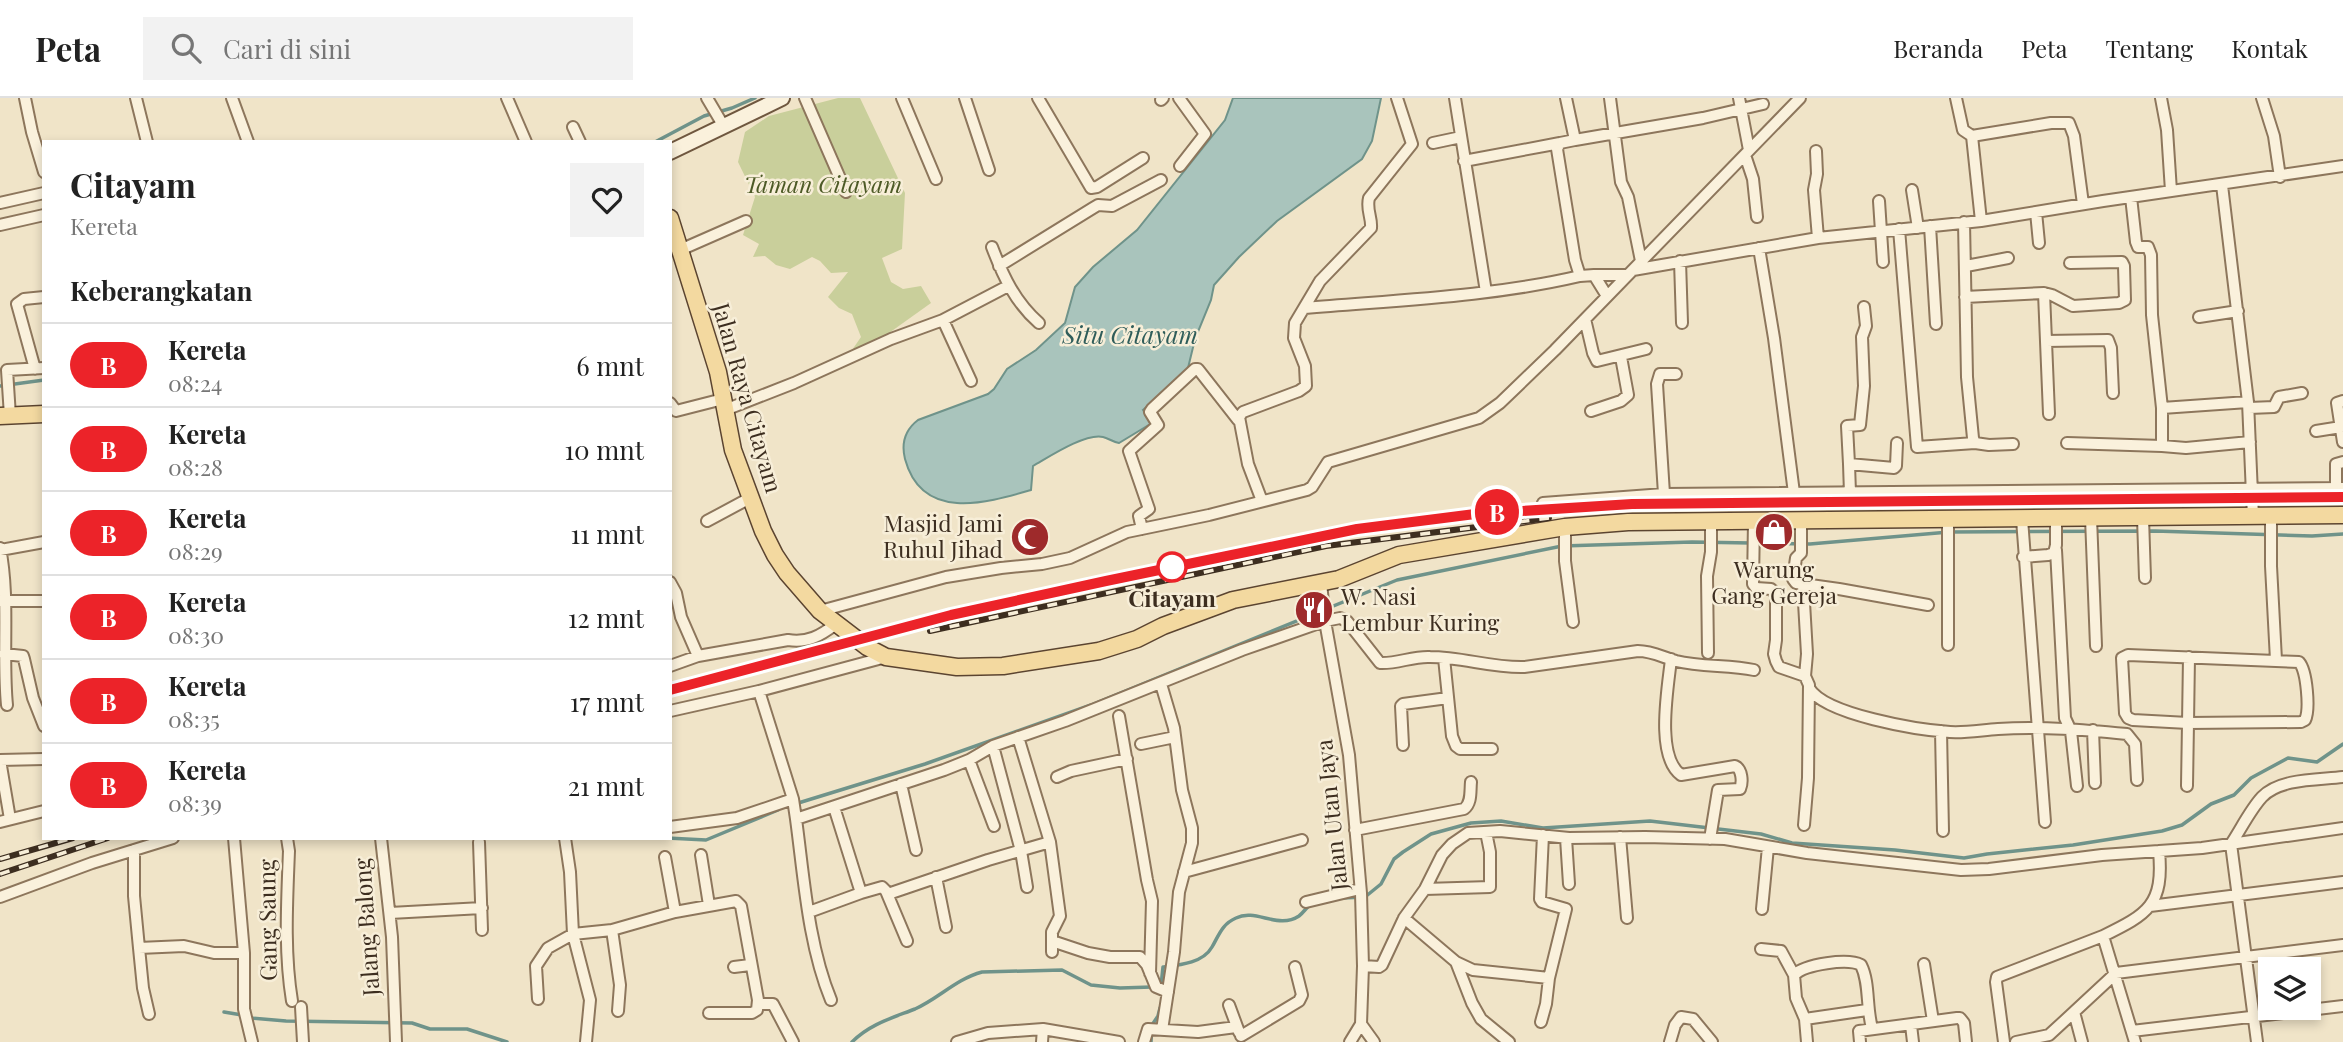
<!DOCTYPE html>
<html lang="id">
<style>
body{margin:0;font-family:"Playfair Display",serif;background:#f2f2f2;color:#222;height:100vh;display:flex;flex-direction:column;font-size:26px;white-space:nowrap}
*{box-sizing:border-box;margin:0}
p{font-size:23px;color:#767676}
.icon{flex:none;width:38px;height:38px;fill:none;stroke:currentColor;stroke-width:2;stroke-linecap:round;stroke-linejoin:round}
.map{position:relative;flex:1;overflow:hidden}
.panel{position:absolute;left:42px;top:42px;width:630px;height:700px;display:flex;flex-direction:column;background:#fff;border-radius:0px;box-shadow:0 4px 10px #0003}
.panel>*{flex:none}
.badge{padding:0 14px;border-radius:23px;font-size:24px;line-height:46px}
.buttons{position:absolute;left:2258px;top:859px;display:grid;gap:14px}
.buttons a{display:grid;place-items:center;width:63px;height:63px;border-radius:0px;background:#fff;box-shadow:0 4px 10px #0003;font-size:35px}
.map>.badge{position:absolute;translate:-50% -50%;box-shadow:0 0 0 4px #fff}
h2{padding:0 28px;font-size:26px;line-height:63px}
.round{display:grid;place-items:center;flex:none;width:74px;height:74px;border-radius:0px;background:#f2f2f2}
.headline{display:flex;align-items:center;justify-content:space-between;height:119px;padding:0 28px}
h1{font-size:33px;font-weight:700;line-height:52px}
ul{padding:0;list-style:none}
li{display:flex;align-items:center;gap:21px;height:84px;padding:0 28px;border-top:2px solid #e0e0e0}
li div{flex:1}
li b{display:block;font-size:26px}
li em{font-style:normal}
li .badge{min-width:77px;font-weight:700;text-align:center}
header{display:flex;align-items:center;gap:42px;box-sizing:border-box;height:98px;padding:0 35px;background:#fff;border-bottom:2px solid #e0e0e0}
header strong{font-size:33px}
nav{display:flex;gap:38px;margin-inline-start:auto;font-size:24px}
.search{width:490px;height:63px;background:#f2f2f2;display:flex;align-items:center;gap:18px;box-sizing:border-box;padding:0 24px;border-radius:0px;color:#767676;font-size:26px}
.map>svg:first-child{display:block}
.green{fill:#c9cf9b}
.water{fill:#a9c4bc;stroke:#6f938a;stroke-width:2}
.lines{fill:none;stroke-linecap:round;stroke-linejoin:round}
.stream{stroke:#6f938a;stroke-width:3.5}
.street-casing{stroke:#8d765c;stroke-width:14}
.secondary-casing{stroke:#6f573f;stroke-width:18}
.primary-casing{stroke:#5b4430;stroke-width:19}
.street{stroke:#faf1dc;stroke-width:10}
.secondary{stroke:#faf1dc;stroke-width:14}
.primary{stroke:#f3d9a0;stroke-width:16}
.rail-casing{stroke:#3d2e20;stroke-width:6}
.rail{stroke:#f7eed8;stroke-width:3.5;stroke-dasharray:10;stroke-linecap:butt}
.line-casing{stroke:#fff;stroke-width:16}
.line{stroke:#ec2329;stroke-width:10}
.stop-dot{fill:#fff;stroke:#ec2329;stroke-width:3.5}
.labels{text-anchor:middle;stroke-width:5;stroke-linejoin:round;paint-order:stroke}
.park-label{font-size:23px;font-style:italic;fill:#4d5a26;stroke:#f7eed8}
.street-label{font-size:23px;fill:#3d2e20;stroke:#f7eed8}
.poi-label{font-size:23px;fill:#3d2e20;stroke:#f7eed8;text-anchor:end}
.stop-label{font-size:23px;font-weight:bold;fill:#3d2e20;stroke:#f7eed8}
.water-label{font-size:24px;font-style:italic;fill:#2f5d5a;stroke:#f7eed8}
</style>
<header>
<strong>Peta</strong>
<div class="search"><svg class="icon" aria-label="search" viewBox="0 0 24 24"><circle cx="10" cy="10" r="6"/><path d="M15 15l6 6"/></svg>Cari di sini</div>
<nav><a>Beranda</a><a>Peta</a><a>Tentang</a><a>Kontak</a></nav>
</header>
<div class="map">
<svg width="2343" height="944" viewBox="0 0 2343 944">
<rect width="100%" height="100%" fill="#f0e4c8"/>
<path class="green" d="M838 0H860L905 95 902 151 882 160 891 184 903 191 921 188 931 205 882 240 850 255 861 239 852 216 839 210 828 199 848 174 831 175 820 163 812 159 790 171 776 167 765 158 753 159 759 146 743 137 755 99 738 64 745 34 769 18Z"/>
<path class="water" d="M1233 0H1381L1372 43 1362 61 1277 123 1239 159 1214 187 1211 202 1195 241 1188 270 1181 280 1143 312 1152 325 1119 345C1113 344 1108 340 1103 339 1085 335 1049 359 1033 368L1031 392C986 405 922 424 905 361 901 345 905 332 918 322L988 296 994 291 1007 271 1036 252 1065 225 1075 189 1093 169 1137 132 1225 22Z"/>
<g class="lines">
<path class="stream" d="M655 44 704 18 732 10 755 0
M0 288 44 282
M795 706 925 666 1091 607 1397 482 1562 448 1692 444 1810 446 1949 434 2155 433 2312 438 2343 436
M667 740 706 742 778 712
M1342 800 1365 799 1381 786 1394 761 1403 754 1431 736 1471 725 1501 723 1543 730 1650 723 1761 736 1792 745 1895 752 1964 760 1987 756 2073 747 2162 733 2182 727 2211 706 2234 697 2251 680 2288 660 2317 664 2343 646
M1161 888 1163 869C1180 867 1203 865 1212 849 1219 837 1222 826 1236 820 1256 810 1278 832 1299 818 1303 815 1306 810 1310 807
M224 914 242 917
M250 920 286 923 412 925 430 931H467L507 944
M852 944C870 926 892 920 915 911 938 901 956 881 982 874L1062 872 1091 887 1120 890 1152 889
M1151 944 1152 927 1158 918 1160 910"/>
<g class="street-casing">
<path id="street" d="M25 0 32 34 44 74
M136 0 147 44
M232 0 248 44
M507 0 526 44
M707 0 723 27
M805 0 846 94
M902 0 936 81
M965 0 989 72
M1038 0 1091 90 1097 89 1143 60
M1179 0 1205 36 1180 68
M1455 0 1486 194
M1566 0 1575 42 1703 20 1763 6
M1610 0 1621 84 1628 99 1641 163
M1739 0 1749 52
M1956 0 1963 32 1972 38 2051 25H2069L2074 38 2083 106
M2161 0 2167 32 2171 93
M2262 0 2274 38 2280 79
M1161 2 1163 0
M573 29 580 44
M1972 38 1981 123
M1575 42 1560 45 1557 51 1575 162 1580 178 1594 177 1607 198
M1433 45 1461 39
M1816 53 1817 76 1814 92 1818 140
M1745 57 1753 81 1757 119
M1464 63 1560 45
M2222 87 2248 304 2253 419
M1912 92 1918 130
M2131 99 2136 144 2138 149H2148L2151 157 2152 217 2162 310V348L2186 350 2250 344
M1879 103 1883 164
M0 105 44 95
M2036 114 2039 145
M1964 124 1967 279 1973 340 1975 345 1989 347 2013 346
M0 127 44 117
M1930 128 1936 226
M1899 131 1917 349 1975 345
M992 149C1003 178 1015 204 1039 225
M1759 150 1774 240 1794 395
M680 152 746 123
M1680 163 1682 225
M999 168 1093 110 1098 107 1112 108 1161 82
M1966 168 2008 160
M1633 172 1818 140 1981 123 2103 103 2343 68
M1594 177H1627
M2044 195 2049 316
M1965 199 2044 195 2052 197 2073 208 2119 205 2125 202 2124 168 2122 164 2070 165
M1305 210C1397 202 1490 199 1580 178
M2199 219 2238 213
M1585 221 1593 255 1597 263 1646 251
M2046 243 2108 242 2111 250 2113 295
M35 271 17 206 24 201 44 199
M971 283 943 222 1008 188
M2343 303 2337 305 2343 344
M670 305 676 313 723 301
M2162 310 2248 304
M2249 310 2274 309 2279 299 2302 295
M725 312 794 285 891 241 943 222
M1591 313 1621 303 1628 297 1621 259
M10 318 7 272 44 270
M2316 333 2341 329
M2067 345 2162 348
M1849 366 1847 328 1860 327 1864 288 1862 239 1866 228 1864 209
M2336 390V366L2343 364
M1850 395 1849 366 1894 370 1896 368 1897 345
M1664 396 1657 286 1660 276H1676
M1262 403 1248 366 1239 319 1243 314 1299 293 1306 288 1305 268 1294 240 1295 225 1320 183 1371 130C1372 119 1366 112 1369 100L1412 46 1397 0
M1543 405 1664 396 2343 390
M2271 419V468L2276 562
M2091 420 2096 548
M2143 420 2145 480
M1948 421V547
M2022 421 2045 724
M1801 422V455L1796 460 1793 481 1796 485 1839 491 1928 507
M707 423 750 400
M1754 423 1753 486 1756 490 1771 491 1776 496V542L1774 556 1776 563 1779 569 1805 578 1809 587 1808 680 1804 727
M1565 429V463L1573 524
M1142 431 1139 418 1149 411 1129 353 1158 327 1150 314 1152 311 1195 271H1198L1238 322
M0 450C10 500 2 556 7 607
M0 452 44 444
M2056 452 2065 620 2071 633 2077 688
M2023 459 2048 457 2054 455 2056 447V420
M670 484 676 495 681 519 698 558
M1321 485 1325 523 1349 657 1361 795 1363 868 1361 926 1350 944
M1803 487 1807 556 1805 578
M0 503H44
M820 513 946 479 1001 470 1042 466 1070 460 1127 434 1209 417 1307 392 1312 389 1328 364 1479 320 1500 305 1555 252 1800 0
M1708 555 1707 478 1711 454V424
M4 556 23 558 24 561 33 600 44 628
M1444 560 1452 638 1456 648 1460 651H1492
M1671 561C1668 590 1655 658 1681 677L1735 668C1742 671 1743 684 1740 691L1718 692 1710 741
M670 568 698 558 788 542C808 545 820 538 836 526
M1161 586 1174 630 1182 692 1192 730V745L1179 794 1174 854 1162 932
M1809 590C1825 617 1919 632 1950 634 1966 635 1982 632 1998 631 2041 628 2085 632 2127 636L2135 646 2137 682
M759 593 793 701
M670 613 759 593 886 559
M1119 618 1147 782 1152 803 1150 875
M2093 632 2095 685
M1941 633 1943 733
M1018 639 1050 744 1060 818 1052 834V854
M1141 646 1175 639
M1403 647 1401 608 1403 606 1448 600
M993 648 1021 753 1027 789
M0 662 10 721
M0 662 44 661
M969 662 994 728
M1057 679 1071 673 1127 661
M901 686 916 752
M2187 688 2188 625 2133 622 2128 620 2125 615 2122 560 2128 557 2299 564C2307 573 2310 612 2305 622L2301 624 2188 625 2189 559
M834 709 861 795 882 789 886 793 907 843
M796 721C804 780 808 846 831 902
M0 724 44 713
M670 729 737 720 793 701 796 721 944 672 969 662 993 648 1065 623 1242 552 1325 523 1340 520 1347 523 1380 565C1397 566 1413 558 1430 559 1462 559 1492 570 1524 569L1638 553C1652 553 1662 559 1676 563 1701 569 1729 567 1754 572
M1355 732 1464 711C1472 705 1470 693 1471 684
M1620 739 1627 820
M234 740 244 855V911L252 944
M287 740 289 753C287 804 284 854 292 903
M381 740 392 839 396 944
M565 740 570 774 573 836 590 902 586 944
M1566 740 1569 786
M479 744 482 832
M134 752V798L139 850
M701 757 709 807
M665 759 675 814
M1184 774 1302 742
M936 779 946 829
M1425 791 1490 789V754L1486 734
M888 796 988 762 1050 744
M0 799 92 765 173 740
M1306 804 1360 791
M2150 808 2343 784
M1762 811 1768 749
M809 814 861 795
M390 815 482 810
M1404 820 1456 864 1472 905 1481 921 1509 944
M612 832 620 887 618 913
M1052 843 1088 855 1110 859H1140L1147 867 1156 889 1168 894
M1761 851 1781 853 1794 877
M1456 864 1473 872 1549 880
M1924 866 1933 923
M1363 868 1379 869 1382 867 1404 820 1425 791 1442 757 1452 746 1468 735 1500 733 1569 740 1645 739 1725 741 1807 755 1961 772 1989 771 2102 757 2202 750 2343 730
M734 869 750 867
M538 901 536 868 548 850 573 836 612 832 675 814 736 803 741 808 758 902 757 912 752 915H709
M758 906H773L793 944
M1229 907 1239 934
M301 909 303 944
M149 916 143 890 139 850 184 848 214 855H244
M1805 921 1867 912
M1541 924 1546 906 1549 880 1566 811 1542 804 1540 801 1543 737
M1361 926 1374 944
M1911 927 1913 944
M2132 933 2343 908
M1241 938 1299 903 1302 897 1295 869
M957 944 988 935 1043 931
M1042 944 1043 931 1119 944
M1144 944 1148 931 1198 934 1236 929
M1670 944 1675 927 1681 919 1693 921 1712 944
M1807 944 1805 921 1796 900 1794 877C1805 866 1848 860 1861 867 1870 885 1866 909 1872 930
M1860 944 1859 933 1957 920H1960L1964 925 1966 944
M2004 944 1996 884 1997 879 2103 838
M2016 944 2049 937 2074 914
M2082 944 2074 914 2116 875 2343 847
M2135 944 2103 838C2148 816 2164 807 2159 753
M2257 944 2231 746C2241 731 2250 712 2262 699 2280 680 2319 682 2343 679"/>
</g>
<g class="secondary-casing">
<path id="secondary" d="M670 54 782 0"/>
</g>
<g class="primary-casing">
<path id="primary" d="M670 120 718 274 733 352 763 433 775 457 787 475 820 513 867 549 886 559 957 569 1003 568 1099 553 1137 541 1163 528 1233 502 1339 481 1399 457 1565 429 1628 424 2343 417
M0 318 44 316"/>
</g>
<use href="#street" class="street"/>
<use href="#secondary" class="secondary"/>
<use href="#primary" class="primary"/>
<g class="rail-casing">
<path id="rail" d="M930 533 1326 448 1549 420
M670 592 951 517 1132 477 1357 431 1475 416 1632 406 2343 399
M0 761 73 740
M0 776 108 740"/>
</g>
<use href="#rail" class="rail"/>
</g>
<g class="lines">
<g class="line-casing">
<path id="line" d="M670 592 951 517 1106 483 1357 431 1475 416 1632 406 2343 399"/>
</g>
<use href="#line" class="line"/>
</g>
<defs>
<g id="shop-disc" transform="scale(2.0125)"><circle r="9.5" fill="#9e2a2b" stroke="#f7eed8"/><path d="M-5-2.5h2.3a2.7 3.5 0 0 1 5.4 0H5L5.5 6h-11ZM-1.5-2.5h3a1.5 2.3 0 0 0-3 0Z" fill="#fff"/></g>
<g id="mosque-disc" transform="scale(2.0125)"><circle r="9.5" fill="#9e2a2b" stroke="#f7eed8"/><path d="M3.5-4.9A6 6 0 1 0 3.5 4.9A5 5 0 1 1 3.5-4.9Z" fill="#fff"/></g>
<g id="restaurant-disc" transform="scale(2.0125)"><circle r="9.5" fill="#9e2a2b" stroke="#f7eed8"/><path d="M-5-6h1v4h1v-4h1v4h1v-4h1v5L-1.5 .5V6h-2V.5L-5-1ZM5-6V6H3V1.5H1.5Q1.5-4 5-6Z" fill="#fff"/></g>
</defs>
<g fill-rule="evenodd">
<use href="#shop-disc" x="1774" y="434"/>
<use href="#mosque-disc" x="1030" y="439"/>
<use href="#restaurant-disc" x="1314" y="512"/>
</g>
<circle class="stop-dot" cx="1172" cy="469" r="14"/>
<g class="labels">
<g class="park-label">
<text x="823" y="95">Taman Citayam</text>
</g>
<g class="street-label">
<text transform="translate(747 300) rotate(74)" y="8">Jalan Raya Citayam</text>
<text transform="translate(1332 717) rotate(-96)" y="8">Jalan Utan Jaya</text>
<text transform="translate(268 822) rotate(-91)" y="8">Gang Saung</text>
<text transform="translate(367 829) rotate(-94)" y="8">Jalang Balong</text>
</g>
<g class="poi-label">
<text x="1003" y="434">Masjid Jami<tspan x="1003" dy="26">Ruhul Jihad</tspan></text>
<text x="1774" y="480" text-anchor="middle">Warung<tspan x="1774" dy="26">Gang Gereja</tspan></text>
<text x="1341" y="507" text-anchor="start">W. Nasi<tspan x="1341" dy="26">Lembur Kuring</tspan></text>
</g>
<g class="stop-label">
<text x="1172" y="509">Citayam</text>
</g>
<g class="water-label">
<text x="1130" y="246">Situ Citayam</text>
</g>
</g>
</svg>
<div class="buttons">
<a><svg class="icon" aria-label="layers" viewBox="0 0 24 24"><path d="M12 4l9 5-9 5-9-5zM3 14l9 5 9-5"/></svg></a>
</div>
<b class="badge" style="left:1497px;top:414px;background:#ec2329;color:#fff">B</b>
<section class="panel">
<div class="headline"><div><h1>Citayam</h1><p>Kereta</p></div><a class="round"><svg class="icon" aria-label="heart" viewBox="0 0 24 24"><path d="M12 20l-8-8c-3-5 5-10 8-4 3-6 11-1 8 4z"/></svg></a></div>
<h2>Keberangkatan</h2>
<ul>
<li><span class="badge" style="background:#ec2329;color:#fff">B</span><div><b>Kereta</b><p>08:24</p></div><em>6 mnt</em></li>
<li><span class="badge" style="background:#ec2329;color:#fff">B</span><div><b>Kereta</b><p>08:28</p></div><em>10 mnt</em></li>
<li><span class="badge" style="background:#ec2329;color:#fff">B</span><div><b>Kereta</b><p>08:29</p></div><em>11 mnt</em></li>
<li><span class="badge" style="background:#ec2329;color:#fff">B</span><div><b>Kereta</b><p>08:30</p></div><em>12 mnt</em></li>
<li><span class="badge" style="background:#ec2329;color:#fff">B</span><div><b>Kereta</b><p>08:35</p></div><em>17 mnt</em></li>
<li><span class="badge" style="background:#ec2329;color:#fff">B</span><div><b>Kereta</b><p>08:39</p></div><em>21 mnt</em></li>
</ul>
</section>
</div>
